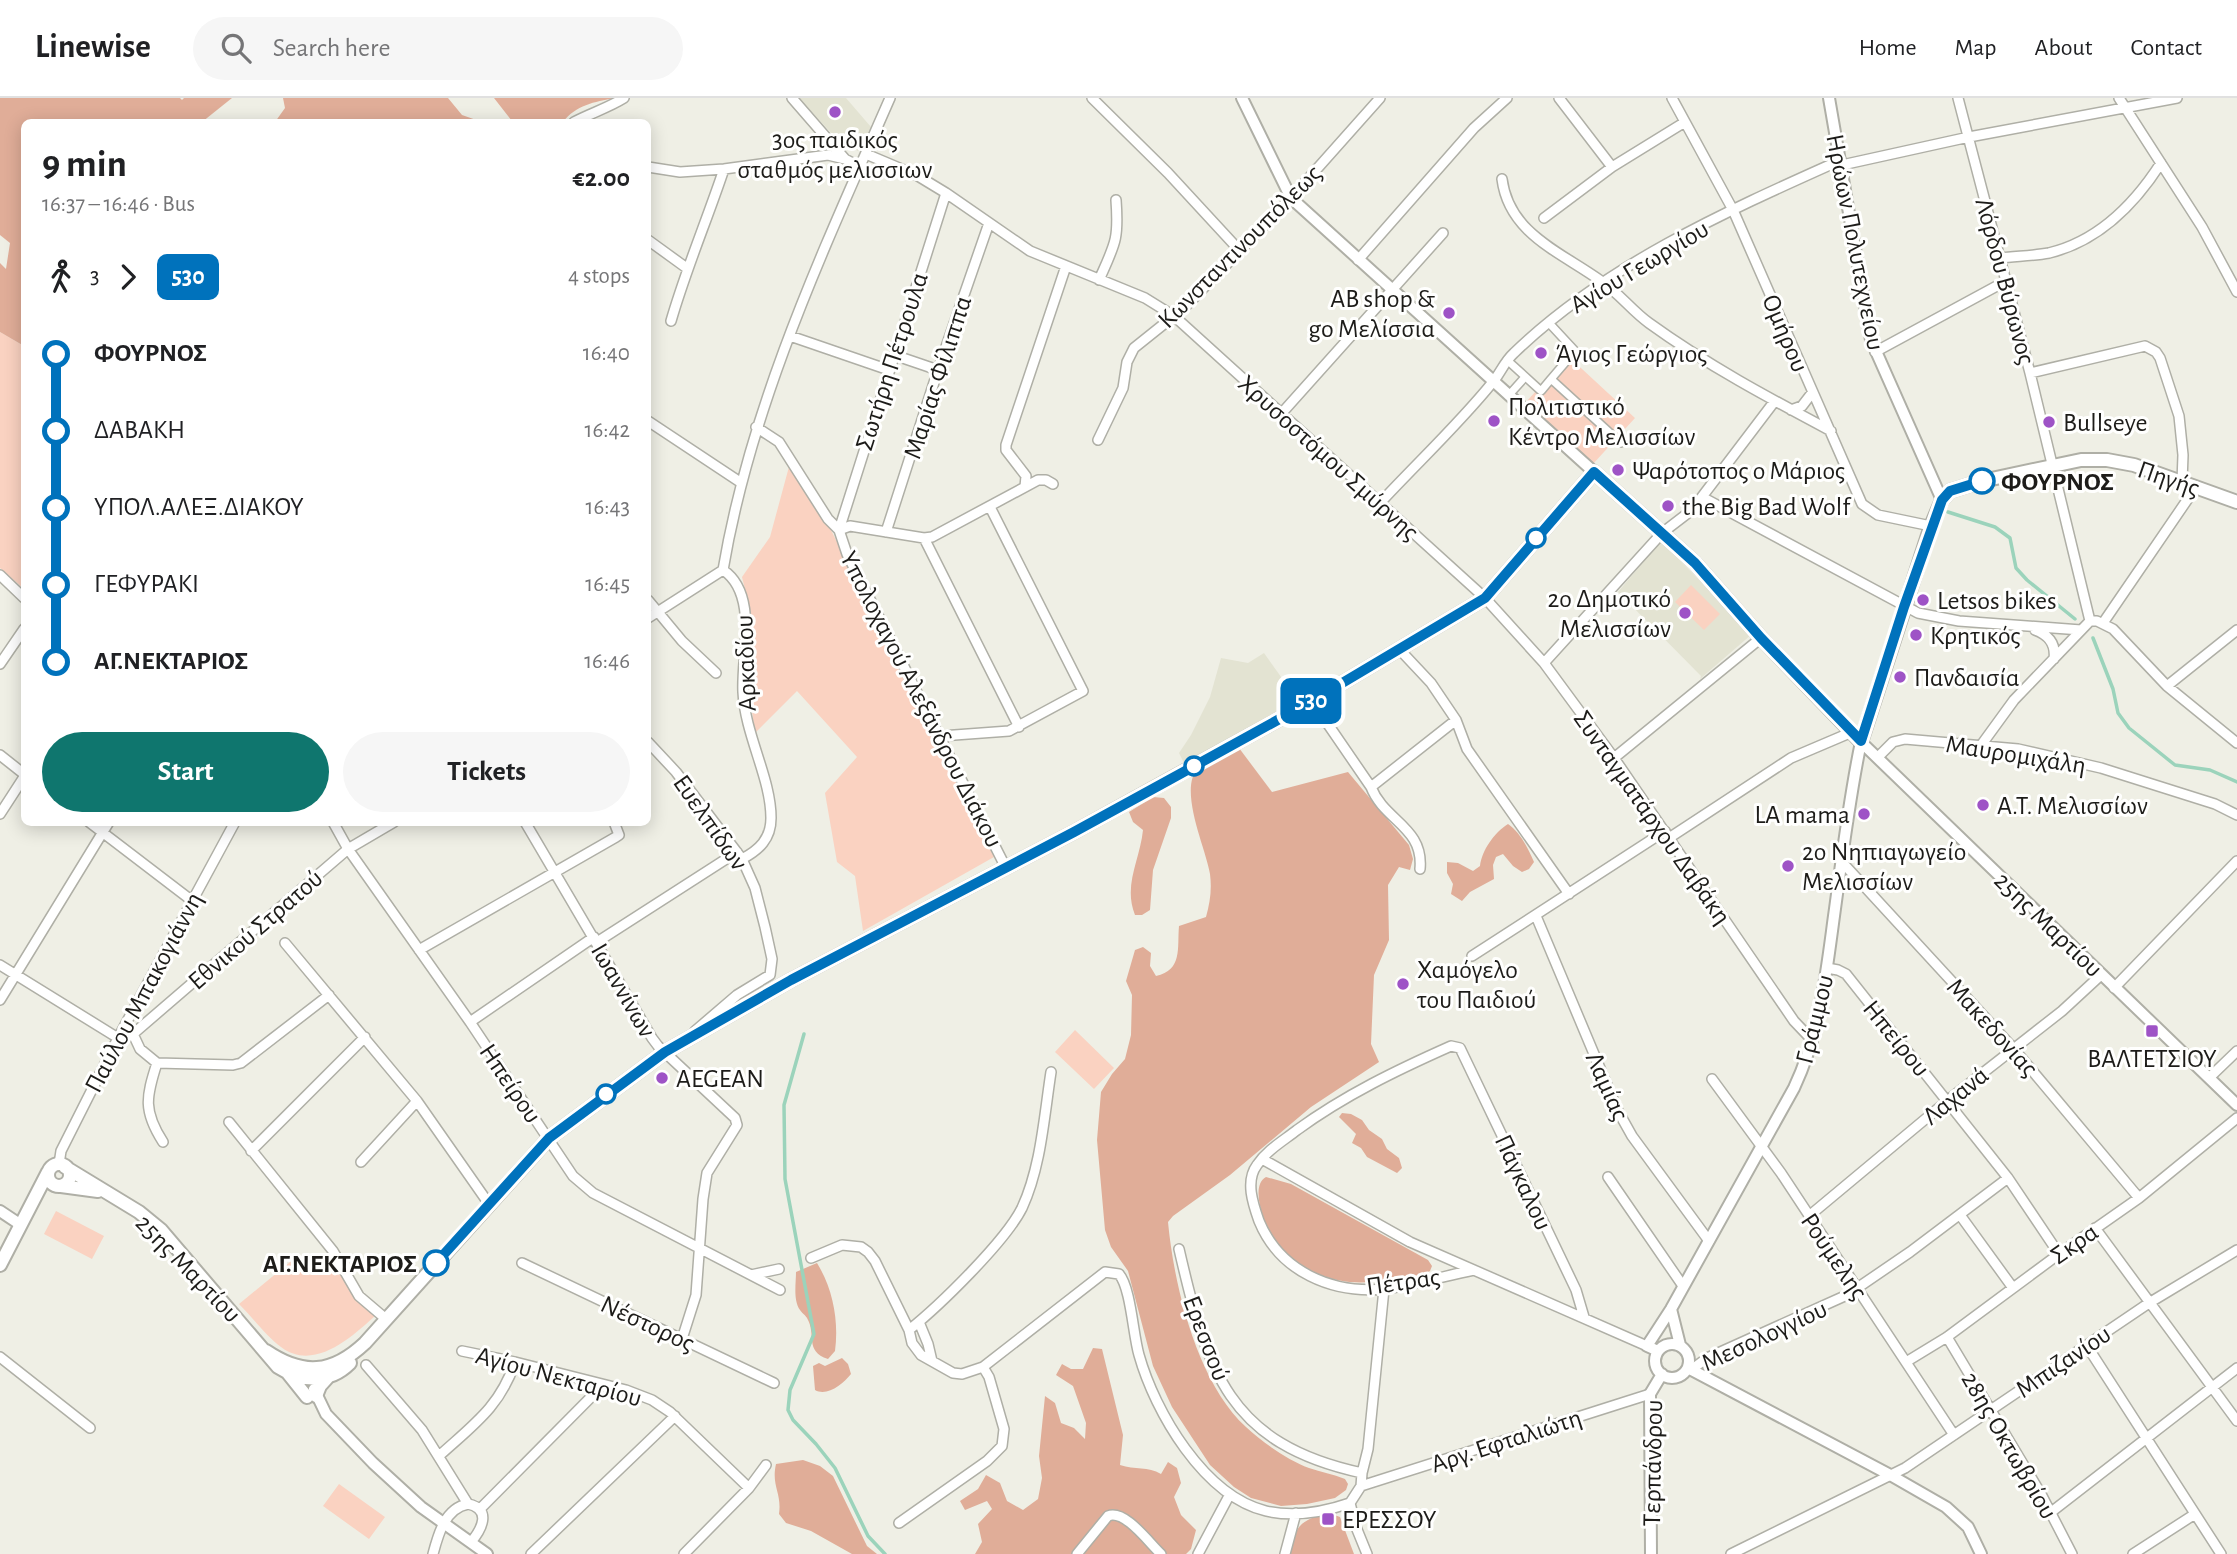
<!DOCTYPE html>
<meta charset="utf-8">
<style>
body{margin:0;font-family:"Alegreya Sans",sans-serif;background:#f6f6f6;color:#202124;height:100vh;display:flex;flex-direction:column;font-size:26px;white-space:nowrap}
*{box-sizing:border-box;margin:0}
p{font-size:23px;color:#757577}
.icon{flex:none;width:38px;height:38px;fill:none;stroke:currentColor;stroke-width:2;stroke-linecap:round;stroke-linejoin:round}
.map{position:relative;flex:1;overflow:hidden}
.sheet{position:absolute;left:21px;top:21px;width:630px;height:707px;display:flex;flex-direction:column;background:#fff;border-radius:10px;box-shadow:0 4px 18px #0003}
.sheet>*{flex:none}
.badge{padding:0 14px;border-radius:10px;font-size:24px;line-height:46px}
.map>.badge{position:absolute;translate:-50% -50%;box-shadow:0 0 0 4px #fff}
.legs{display:flex;align-items:center;gap:10px;height:77px;padding:0 21px;font-size:23px}
.legs p{margin-inline-start:auto}
.head{display:flex;align-items:center;justify-content:space-between;height:119px;padding:0 21px}
h1{font-size:38px;font-weight:700;line-height:52px}
.primary-button{display:flex;gap:14px;margin-top:auto;padding:14px 21px}
.primary-button a{flex:1;height:80px;border-radius:42px;background:#0f766e;color:#fff;font-size:28px;font-weight:700;line-height:80px;text-align:center}
.primary-button a+a{background:#f6f6f6;color:#202124}
ul{padding:0 21px;list-style:none}
li{display:flex;align-items:center;gap:24px;height:77px;font-size:26px}
li i{display:grid;place-items:center;width:10px;height:100%;margin:0 9px;background:currentColor}
li i::after{content:'';width:18px;height:18px;margin:-9px;border:5px solid;border-radius:50%;background:#fff}
li p{margin-inline-start:auto}
li:first-child i{background:linear-gradient(#0000 50%,currentColor 0)}
li:last-child i{background:linear-gradient(currentColor 50%,#0000 0)}
header{display:flex;align-items:center;gap:42px;box-sizing:border-box;height:98px;padding:0 35px;background:#fff;border-bottom:2px solid #e0e0e0}
header strong{font-size:33px}
nav{display:flex;gap:38px;margin-inline-start:auto;font-size:24px}
.search{width:490px;height:63px;background:#f6f6f6;display:flex;align-items:center;gap:18px;box-sizing:border-box;padding:0 24px;border-radius:38px;color:#757577;font-size:26px}
.map>svg:first-child{display:block}
.built{fill:#e3e3d2}
.green{fill:#fad2c1}
.forest{fill:#e0ad98}
.lines{fill:none;stroke-linecap:round;stroke-linejoin:round}
.stream{stroke:#9bd3bb;stroke-width:3.5}
.pedestrian-casing{stroke:#afafa6;stroke-width:10}
.minor-casing{stroke:#afafa6;stroke-width:12}
.tertiary-casing{stroke:#afafa6;stroke-width:14}
.secondary-casing{stroke:#afafa6;stroke-width:16}
.pedestrian{stroke:#fff;stroke-width:7}
.minor{stroke:#fff;stroke-width:9}
.tertiary{stroke:#fff;stroke-width:10}
.secondary{stroke:#fff;stroke-width:12}
.line-1-casing{stroke:#fff;stroke-width:16}
.line-1{stroke:#0072bc;stroke-width:10}
.poi-dot{fill:#9e53c6;stroke:#fffffe;stroke-width:2.5}
.stop-1-dot{fill:#fff;stroke:#0072bc;stroke-width:3.5}
.labels{text-anchor:middle;stroke-width:6;stroke-linejoin:round;paint-order:stroke}
.poi-label{font-size:26px;fill:#1d1c19;stroke:#fffffe;text-anchor:start}
.street-label{font-size:26px;fill:#1d1c19;stroke:#fffffe}
.stop-label{font-size:26px;font-weight:bold;fill:#1d1c19;stroke:#fffffe;text-anchor:start}
</style>
<header>
<strong>Linewise</strong>
<div class="search"><svg class="icon" aria-label="search" viewBox="0 0 24 24"><circle cx="10" cy="10" r="6"/><path d="M15 15l6 6"/></svg>Search here</div>
<nav><a>Home</a><a>Map</a><a>About</a><a>Contact</a></nav>
</header>
<div class="map">
<svg width="2237" height="1456" viewBox="0 0 2237 1456">
<rect width="100%" height="100%" fill="#efefe5"/>
<path class="built" d="M799 0H846L871 29 858 53 835 39Z
M1661 443 1752 536 1700 581 1701 578 1618 494Z
M1264 555 1299 604 1186 669 1179 655 1191 637 1210 599 1221 560 1248 565Z"/>
<path class="green" d="M0 234 24 248V491L0 470Z
M1568 258 1635 320 1593 366 1526 304Z
M790 365 827 424 994 759 863 833 855 778 837 764 825 695 857 659 797 593 755 635 748 584 753 524 742 479 770 439Z
M1691 487 1720 516 1704 532 1675 504Z
M1075 932 1114 970 1094 991 1055 954Z
M56 1113 104 1138 92 1161 44 1136Z
M332 1159 355 1200 376 1217C352 1239 314 1274 281 1249 266 1238 253 1220 239 1206L295 1160 316 1172Z
M339 1386 385 1419 369 1441 323 1408Z"/>
<path class="forest" d="M0 0H180L182 2 184 0H232L202 24H24V248L0 234V165L6 171 10 145 0 137Z
M283 0H448L462 17 482 24H275L285 10Z
M494 0H615C594 4 576 7 563 24H516L512 23Z
M1239 650 1272 694 1348 674 1409 747 1413 761 1410 772 1399 769 1388 787 1389 842 1374 877 1371 946 1379 964 1311 1009 1230 1077 1173 1118 1168 1124C1174 1188 1197 1284 1246 1329 1263 1345 1288 1362 1309 1370 1321 1374 1333 1376 1345 1381L1348 1386 1346 1392 1335 1400 1307 1406 1281 1408 1251 1400 1234 1389 1210 1367 1172 1309 1153 1268 1128 1173 1111 1149 1105 1132 1097 1042 1101 994 1112 976 1125 961 1131 937 1132 897 1126 883 1135 852 1143 849 1151 855 1150 868 1156 878C1183 872 1177 850 1179 828L1206 819C1210 804 1212 792 1210 776 1206 750 1176 688 1200 668 1211 660 1227 655 1239 650Z
M1153 699 1164 700 1171 709V720L1153 772 1150 812 1142 817H1135C1123 787 1140 762 1143 732L1133 724 1129 714Z
M1508 726C1520 734 1528 750 1534 764L1529 771 1522 774 1513 768 1503 756 1496 759 1493 767 1494 781 1470 794 1462 803 1451 796 1453 786 1447 775V764L1458 765 1473 773 1480 768C1482 752 1494 735 1508 726Z
M1342 1015 1351 1016 1362 1022 1369 1032 1382 1041 1387 1051 1399 1060 1402 1070 1397 1075 1367 1059 1361 1050 1352 1045 1356 1036 1339 1019Z
M1266 1079 1291 1086 1428 1162 1432 1168 1430 1173C1419 1180 1403 1181 1389 1182 1363 1186 1340 1186 1316 1175 1301 1169 1284 1155 1274 1141 1265 1129 1249 1088 1266 1079Z
M817 1165C833 1191 839 1223 835 1253L828 1261C804 1253 817 1237 807 1220 806 1218 801 1214 800 1212 793 1202 796 1186 796 1174Z
M1093 1250 1102 1251 1123 1337 1120 1367C1135 1372 1148 1368 1161 1376L1168 1364 1177 1370 1181 1385 1174 1399 1181 1417 1196 1432 1191 1451 1186 1456H975L982 1444 978 1426 992 1411 987 1403 965 1412 960 1403 978 1391 986 1377 1000 1385 1007 1403 1023 1412 1038 1401 1042 1380 1039 1358 1045 1298 1055 1305 1061 1325 1074 1330 1085 1341 1086 1325 1073 1288 1056 1277 1062 1266 1071 1271H1083Z
M842 1260 848 1266 851 1276C843 1286 827 1299 815 1292L813 1268 819 1265 825 1268Z
M803 1362 820 1368 833 1378 867 1448 877 1456H852L811 1433 786 1425 779 1416C782 1395 771 1388 776 1366Z
M1329 1415 1340 1419 1354 1456H1289C1296 1428 1299 1422 1329 1415Z"/>
<g class="lines">
<path class="stream" d="M1948 414 1995 429 2010 440 2016 470 2027 482 2075 521
M2093 540 2113 591 2118 615 2129 630 2175 667 2210 672 2237 684
M804 936 784 1007 785 1081 814 1236 790 1292 788 1312 793 1322 816 1346 835 1370 868 1438 885 1456"/>
<g class="pedestrian-casing">
<path id="pedestrian" d="M1549 225 1575 253 1551 281 1621 345
M1507 262 1541 293 1551 281
M1508 298 1525 279"/>
</g>
<g class="minor-casing">
<path id="minor" d="M792 0 845 61
M1092 0 1168 75 1240 153
M1559 0 1612 69
M1672 0 1733 112 1862 406 1878 417 1931 428
M1958 0 2030 275 2090 523
M2119 0 2202 129 2237 194
M574 24C591 15 608 10 624 0
M866 56 918 78 946 95 1030 153 1145 200 1174 218 1485 500 1544 565 1614 660 1794 923 1813 943
M1842 67 1969 39 2177 0
M648 69 680 74 724 71 828 57 845 61 860 69
M1502 81C1509 136 1561 154 1601 183 1619 195 1632 213 1649 225 1707 267 1769 300 1831 333
M946 95 839 432 847 456 1006 770
M1544 120 1612 69 1685 24
M648 142 688 171
M2000 160C2016 158 2033 158 2049 155 2099 143 2134 107 2161 65
M1358 162 1474 30 1507 0
M1099 182C1115 146 1119 142 1116 102
M671 223C686 171 707 122 724 71
M790 238 889 272
M1875 254 2006 183
M894 257 938 272
M2030 275 2145 248 2156 254 2160 260 2179 318 2183 357 2182 384
M1791 312 1802 308 1812 295
M1281 316 1443 135
M648 323 740 384
M756 329 779 344 828 421 839 432
M1098 342 1123 290 1127 264 1134 250 1184 210 1291 100 1380 0
M1025 389 1026 378 1006 352V347L1066 168
M1702 399 1918 515 1959 523 2081 532
M1380 405C1417 365 1458 327 1492 285 1500 276 1504 264 1514 255 1605 167 1727 113 1841 62
M839 432 850 428 924 440 932 439 1038 382H1046L1053 386
M886 434 938 272 989 125
M924 440 1019 629
M723 472C751 306 823 153 890 0
M723 472C759 496 741 558 743 594 745 637 771 680 771 720 771 741 759 752 742 761
M0 477 24 500
M648 502 682 543 716 575
M648 520 723 472
M2090 523H2097L2113 531 2167 588 2237 645
M2103 525 2196 389
M2035 532C2049 537 2056 546 2054 561
M1400 552 1431 585 1456 622 1467 651 1569 796
M1544 565 1662 435 1692 412 1774 304
M0 566 24 531
M2167 588 2237 532
M1312 603 1371 689C1384 723 1424 729 1420 771
M941 638 1009 633 1083 593 990 409
M648 644 676 674 742 761 755 790 765 829 772 861 770 877 737 897 695 933
M1982 646 2014 602 2090 523
M0 657 24 676
M1878 659 1893 644 1905 641 2018 651 2101 670 2215 706 2237 717
M1614 660 1761 540
M1371 689 1456 622
M0 716 24 679
M89 724 191 802
M333 724 348 751 470 924 573 1078 593 1095 780 1192
M525 724 652 940 658 948 735 1020 737 1027 707 1075 703 1101 696 1197 682 1241
M1669 740 1791 660 1852 634
M1841 763 2014 951 2139 1100
M1536 818 1618 1013 1632 1038 1709 1143
M597 844 737 754
M285 845 417 1003 489 1106
M419 852 616 739 619 737 614 724
M1472 858 1665 733
M0 867 118 940 133 936 348 751 394 724
M1827 870 1838 872 1846 876 2008 1080 2059 1156
M2114 890 2237 763
M0 902 109 724
M470 924 594 839
M133 936 140 951 157 965 233 967 241 965 329 897
M157 965C146 999 143 1013 163 1044
M2210 979 2237 953
M1712 981 1781 1075 1954 1337
M229 1024 333 1153 359 1198 386 1221
M251 1053 365 939
M1262 1061 1410 1144 1647 1248
M361 1064 417 1003
M59 1066 61 1053 118 940 235 724
M1608 1079 1683 1188
M1960 1117 2013 1190
M1809 1118 1947 1003 2062 913 2101 877
M2095 1130 2237 1323
M1179 1151C1207 1273 1228 1346 1362 1375
M811 1160 842 1147 861 1149 868 1154 875 1163 909 1232 912 1245 921 1257 953 1275 962 1276 983 1269 1105 1174 1119 1176C1131 1190 1133 1237 1139 1257 1155 1314 1204 1398 1266 1413 1293 1419 1324 1414 1350 1405
M522 1165 774 1285
M1474 1172C1445 1178 1414 1187 1385 1191 1332 1196 1280 1174 1259 1123 1253 1106 1245 1083 1257 1067 1267 1052 1283 1043 1297 1032 1345 997 1397 972 1451 948L1460 950 1576 1192 1584 1219
M751 1177 779 1171
M919 1224 928 1246 932 1263
M909 1232C939 1208 1005 1144 1022 1110 1041 1069 1044 1019 1051 974
M1947 1239 2041 1396 2072 1456
M2087 1248 2221 1456
M462 1253 515 1264 626 1292 652 1302 670 1314 749 1390
M0 1259 90 1330
M1906 1264 1947 1239 2059 1156 2139 1100 2237 1020
M366 1267 422 1332 468 1406
M1691 1272 1707 1260 1847 1197 1910 1154 2008 1080
M439 1358C473 1327 500 1309 515 1264
M1361 1388 1650 1296
M1350 1405 1361 1388 1362 1375 1368 1351 1384 1191
M1350 1405 1356 1429 1367 1456
M480 1411 603 1287
M2050 1415 2237 1270
M899 1425 987 1363 1002 1348 1004 1331 989 1279 983 1269
M433 1456C438 1437 445 1410 468 1406 492 1411 482 1431 471 1444
M531 1456 675 1318
M684 1456 749 1390 766 1367
M1077 1456 1108 1418C1125 1411 1149 1445 1161 1456
M1198 1456 1230 1396
M1285 1456 1296 1415
M1731 1456 1905 1370 2149 1205 2237 1152
M2133 1456 2195 1416"/>
</g>
<g class="tertiary-casing">
<path id="tertiary" d="M1242 0 1291 100 1594 374
M1829 0 1871 242 1942 402
M1861 644 2237 1007
M0 1113 21 1127
M1671 1211 1680 1247
M1655 1263a17 17 0 1 1 34 0a17 17 0 1 1-34 0Z
M1658 1253 1647 1248 1671 1211 1794 990C1820 935 1826 877 1834 818 1842 760 1849 701 1861 644
M1688 1270 1892 1378 1946 1409 1968 1429 1981 1456
M314 1291 326 1316 373 1365 421 1409 487 1456
M1651 1456 1650 1296 1662 1276"/>
</g>
<g class="secondary-casing">
<path id="secondary" d="M48 1077a11 11 0 1 1 22 0a11 11 0 1 1-22 0Z
M65 1069 139 1114 161 1132 278 1269C301 1284 329 1286 350 1265
M61 1088 98 1093
M0 1167 48 1074
M266 1253C303 1278 332 1276 365 1245L549 1040 665 954 791 882 1074 734 1312 603 1485 500 1594 374 1695 465 1761 540 1861 644 1931 428 1942 402 1950 393 1982 383 2081 362H2107L2134 367 2237 404
M287 1274 307 1299
M316 1298 320 1288 329 1278"/>
</g>
<use href="#pedestrian" class="pedestrian"/>
<use href="#minor" class="minor"/>
<use href="#tertiary" class="tertiary"/>
<use href="#secondary" class="secondary"/>
</g>
<g class="lines">
<g class="line-1-casing">
<path id="line-1" d="M436 1165 549 1040 665 954 791 882 1074 734 1169 682 1312 603 1485 500 1594 374 1695 465 1761 540 1861 643 1904 509 1942 402 1950 393 1982 383"/>
</g>
<use href="#line-1" class="line-1"/>
</g>
<g class="poi-dot">
<circle cx="835" cy="14" r="7"/>
<circle cx="1449" cy="215" r="7"/>
<circle cx="1541" cy="255" r="7"/>
<circle cx="1494" cy="323" r="7"/>
<circle cx="2049" cy="324" r="7"/>
<circle cx="1618" cy="372" r="7"/>
<circle cx="1668" cy="408" r="7"/>
<circle cx="1923" cy="502" r="7"/>
<circle cx="1685" cy="515" r="7"/>
<circle cx="1916" cy="537" r="7"/>
<circle cx="1900" cy="579" r="7"/>
<circle cx="1983" cy="707" r="7"/>
<circle cx="1864" cy="716" r="7"/>
<circle cx="1788" cy="768" r="7"/>
<circle cx="1403" cy="886" r="7"/>
<rect x="2145" y="926" width="14" height="14" rx="3.5"/>
<circle cx="662" cy="980" r="7"/>
<rect x="1321" y="1414" width="14" height="14" rx="3.5"/>
</g>
<g class="stop-1-dot">
<circle cx="1982" cy="383" r="12"/>
<circle cx="1536" cy="440" r="9"/>
<circle cx="1194" cy="668" r="9"/>
<circle cx="606" cy="996" r="9"/>
<circle cx="436" cy="1165" r="12"/>
</g>
<g class="labels">
<g class="poi-label">
<text x="835" y="50" text-anchor="middle">3ος παιδικός<tspan x="835" dy="30">σταθμός μελισσιων</tspan></text>
<text x="1435" y="209" text-anchor="end">AB shop &amp;<tspan x="1435" dy="30">go Μελίσσια</tspan></text>
<text x="1555" y="264">Άγιος Γεώργιος</text>
<text x="1508" y="317">Πολιτιστικό<tspan x="1508" dy="30">Κέντρο Μελισσίων</tspan></text>
<text x="2063" y="333">Bullseye</text>
<text x="1632" y="381">Ψαρότοπος ο Μάριος</text>
<text x="1682" y="417">the Big Bad Wolf</text>
<text x="1671" y="509" text-anchor="end">2ο Δημοτικό<tspan x="1671" dy="30">Μελισσίων</tspan></text>
<text x="1937" y="511">Letsos bikes</text>
<text x="1930" y="546">Κρητικός</text>
<text x="1914" y="588">Πανδαισία</text>
<text x="1997" y="716">Α.Τ. Μελισσίων</text>
<text x="1850" y="725" text-anchor="end">LA mama</text>
<text x="1802" y="762">2ο Νηπιαγωγείο<tspan x="1802" dy="30">Μελισσίων</tspan></text>
<text x="1417" y="880">Χαμόγελο<tspan x="1417" dy="30">του Παιδιού</tspan></text>
<text x="2152" y="969" text-anchor="middle">ΒΑΛΤΕΤΣΙΟΥ</text>
<text x="676" y="989">AEGEAN</text>
<text x="1342" y="1430">ΕΡΕΣΣΟΥ</text>
</g>
<g class="street-label">
<text transform="translate(1856 144) rotate(79)" y="9">Ηρώων Πολυτεχνείου</text>
<text transform="translate(1239 148) rotate(-45)" y="9">Κωνσταντινουπόλεως</text>
<text transform="translate(1639 168) rotate(-31)" y="9">Αγίου Γεωργίου</text>
<text transform="translate(2006 183) rotate(75)" y="9">Λόρδου Βύρωνος</text>
<text transform="translate(1786 235) rotate(67)" y="9">Ομήρου</text>
<text transform="translate(891 263) rotate(-72)" y="9">Σωτήρη Πέτρουλα</text>
<text transform="translate(937 279) rotate(-72)" y="9">Μαρίας Φίλιππα</text>
<text transform="translate(1329 359) rotate(42)" y="9">Χρυσοστόμου Σμύρνης</text>
<text transform="translate(2169 380) rotate(19)" y="9">Πηγής</text>
<text transform="translate(745 565) rotate(-92)" y="9">Αρκαδίου</text>
<text transform="translate(922 601) rotate(63)" y="9">Υπολοχαγού Αλεξάνδρου Διάκου</text>
<text transform="translate(2016 656) rotate(9)" y="9">Μαυρομιχάλη</text>
<text transform="translate(1653 719) rotate(55)" y="9">Συνταγματάρχου Δαβάκη</text>
<text transform="translate(711 724) rotate(55)" y="9">Ευελπίδων</text>
<text transform="translate(2049 826) rotate(44)" y="9">25ης Μαρτίου</text>
<text transform="translate(255 831) rotate(-41)" y="9">Εθνικού Στρατού</text>
<text transform="translate(624 892) rotate(60)" y="9">Ιωαννίνων</text>
<text transform="translate(143 894) rotate(-62)" y="9">Παύλου Μπακογιάννη</text>
<text transform="translate(1814 921) rotate(-76)" y="9">Γράμμου</text>
<text transform="translate(1993 929) rotate(48)" y="9">Μακεδονίας</text>
<text transform="translate(1897 940) rotate(51)" y="9">Ηπείρου</text>
<text transform="translate(511 985) rotate(56)" y="9">Ηπείρου</text>
<text transform="translate(1608 988) rotate(66)" y="9">Λαμίας</text>
<text transform="translate(1955 997) rotate(-39)" y="9">Λαχανά</text>
<text transform="translate(1524 1084) rotate(65)" y="9">Πάγκαλου</text>
<text transform="translate(2074 1145) rotate(-35)" y="9">Σκρα</text>
<text transform="translate(1835 1158) rotate(56)" y="9">Ρούμελης</text>
<text transform="translate(189 1170) rotate(46)" y="9">25ης Μαρτίου</text>
<text transform="translate(1403 1183) rotate(-8)" y="9">Πέτρας</text>
<text transform="translate(648 1225) rotate(25)" y="9">Νέστορος</text>
<text transform="translate(1764 1237) rotate(-25)" y="9">Μεσολογγίου</text>
<text transform="translate(1207 1240) rotate(69)" y="9">Ερεσσού</text>
<text transform="translate(2063 1263) rotate(-34)" y="9">Μπιζανίου</text>
<text transform="translate(559 1278) rotate(15)" y="9">Αγίου Νεκταρίου</text>
<text transform="translate(1506 1342) rotate(-18)" y="9">Αργ. Εφταλιώτη</text>
<text transform="translate(2010 1347) rotate(60)" y="9">28ης Οκτωβρίου</text>
<text transform="translate(1652 1365) rotate(-89)" y="9">Τερπάνδρου</text>
</g>
<g class="stop-label">
<text x="2001" y="392">ΦΟΥΡΝΟΣ</text>
<text x="417" y="1174" text-anchor="end">ΑΓ.ΝΕΚΤΑΡΙΟΣ</text>
</g>
</g>
</svg>
<b class="badge" style="left:1311px;top:603px;background:#0072bc;color:#fff">530</b>
<section class="sheet">
<div class="head"><div><h1>9 min</h1><p>16:37 – 16:46 · Bus</p></div><b>€2.00</b></div>
<div class="legs"><svg class="icon" aria-label="walk" viewBox="0 0 24 24"><circle cx="13" cy="4" r="2"/><path d="M13 8l-2 6 4 7M11 14l-3 7M7 12l3-4h3l4 4"/></svg>3<svg class="icon" aria-label="forward" viewBox="0 0 24 24"><path d="M9 5l7 7-7 7"/></svg><b class="badge" style="background:#0072bc;color:#fff">530</b><p>4 stops</p></div>
<ul>
<li><i style="color:#0072bc"></i><b>ΦΟΥΡΝΟΣ</b><p>16:40</p></li>
<li><i style="color:#0072bc"></i><span>ΔΑΒΑΚΗ</span><p>16:42</p></li>
<li><i style="color:#0072bc"></i><span>ΥΠΟΛ.ΑΛΕΞ.ΔΙΑΚΟΥ</span><p>16:43</p></li>
<li><i style="color:#0072bc"></i><span>ΓΕΦΥΡΑΚΙ</span><p>16:45</p></li>
<li><i style="color:#0072bc"></i><b>ΑΓ.ΝΕΚΤΑΡΙΟΣ</b><p>16:46</p></li>
</ul>
<div class="primary-button"><a>Start</a><a>Tickets</a></div>
</section>
</div>
